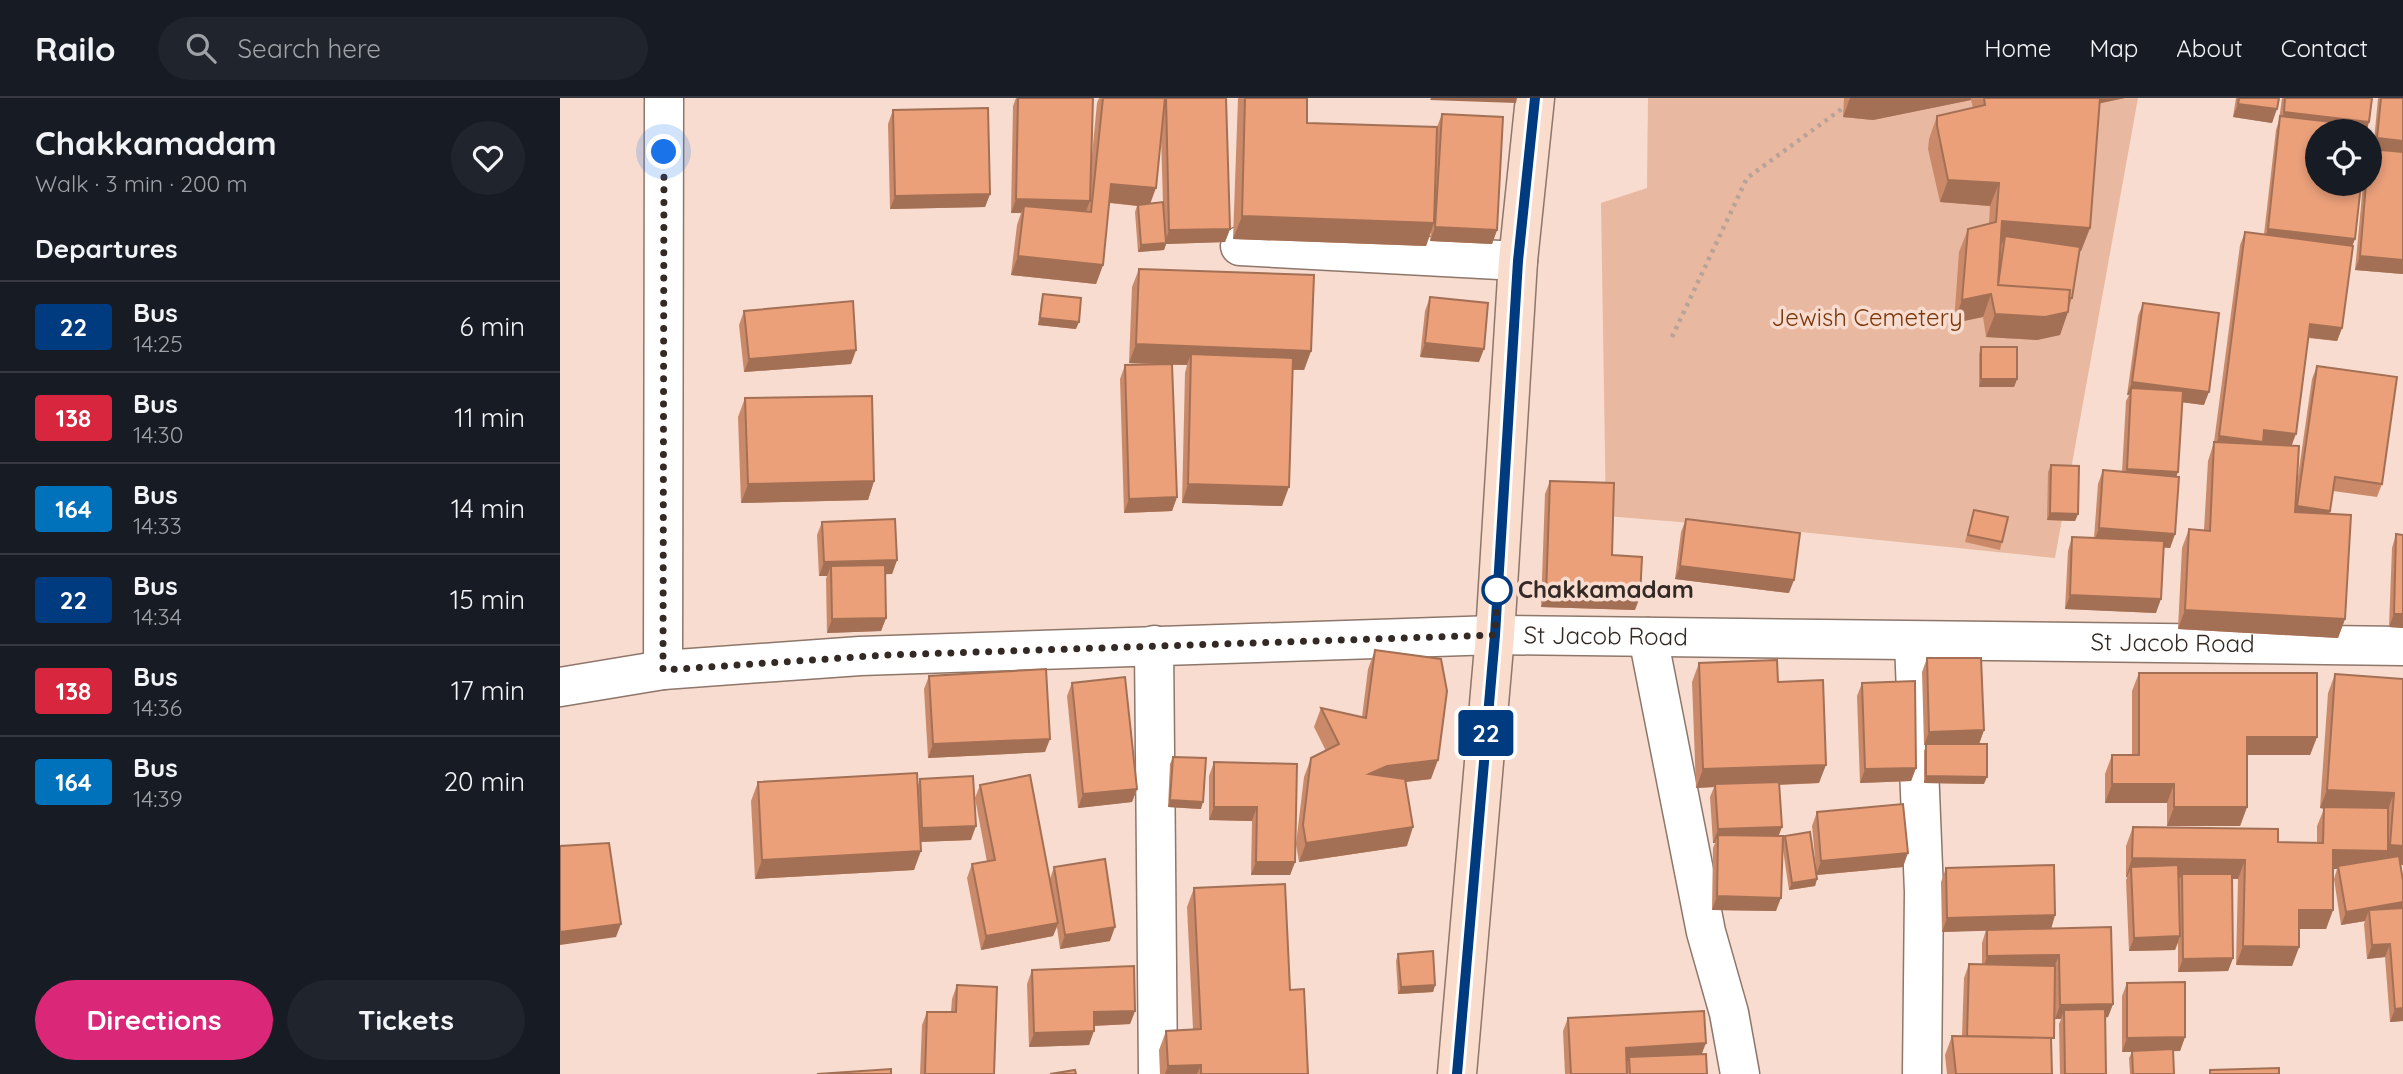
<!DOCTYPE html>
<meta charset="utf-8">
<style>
body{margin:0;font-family:Quicksand,sans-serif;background:#20242c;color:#f1f3f6;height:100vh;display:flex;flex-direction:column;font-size:26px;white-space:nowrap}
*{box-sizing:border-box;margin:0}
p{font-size:23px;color:#9ea1a6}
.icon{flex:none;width:38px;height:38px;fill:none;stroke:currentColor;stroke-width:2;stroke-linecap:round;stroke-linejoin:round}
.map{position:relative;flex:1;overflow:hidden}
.details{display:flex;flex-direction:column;background:#171b24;width:560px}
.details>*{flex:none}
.badge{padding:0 14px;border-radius:5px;font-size:24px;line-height:46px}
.tools{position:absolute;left:1745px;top:21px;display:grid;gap:14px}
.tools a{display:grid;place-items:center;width:77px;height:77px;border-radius:50%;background:#171b24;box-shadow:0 4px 10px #0003;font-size:35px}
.you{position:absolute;width:35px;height:35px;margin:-18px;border:5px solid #fff;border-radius:50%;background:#1a73e8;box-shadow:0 0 0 10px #1a73e833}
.map>.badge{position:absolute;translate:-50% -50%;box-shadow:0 0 0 4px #fff}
h2{padding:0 35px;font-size:26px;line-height:63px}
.round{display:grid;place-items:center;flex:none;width:74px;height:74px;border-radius:37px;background:#20242c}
.head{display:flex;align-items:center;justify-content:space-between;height:119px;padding:0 35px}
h1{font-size:33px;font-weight:700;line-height:52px}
.primary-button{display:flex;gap:14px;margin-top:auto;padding:14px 35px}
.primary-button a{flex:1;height:80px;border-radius:42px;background:#db2777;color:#fff;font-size:28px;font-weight:700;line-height:80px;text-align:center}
.primary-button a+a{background:#20242c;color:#f1f3f6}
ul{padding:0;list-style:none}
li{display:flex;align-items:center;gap:21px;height:91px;padding:0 35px;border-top:2px solid #363941}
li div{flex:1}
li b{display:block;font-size:26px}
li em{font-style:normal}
li .badge{min-width:77px;font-weight:700;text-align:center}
header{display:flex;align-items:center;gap:42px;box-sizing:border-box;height:98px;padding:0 35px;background:#171b24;border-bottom:2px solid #363941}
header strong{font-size:33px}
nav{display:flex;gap:38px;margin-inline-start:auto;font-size:24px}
.search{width:490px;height:63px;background:#20242c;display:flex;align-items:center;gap:18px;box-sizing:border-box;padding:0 24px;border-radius:38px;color:#9ea1a6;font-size:26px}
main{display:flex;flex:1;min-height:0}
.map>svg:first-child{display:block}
.green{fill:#e9b8a0}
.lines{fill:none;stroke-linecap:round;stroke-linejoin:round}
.street-casing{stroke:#8e766a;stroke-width:41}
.secondary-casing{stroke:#8e766a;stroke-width:41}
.path{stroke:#b8a398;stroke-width:4.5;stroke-dasharray:3.5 5;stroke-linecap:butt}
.street{stroke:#fff;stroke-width:38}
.secondary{stroke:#f9dccc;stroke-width:38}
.wall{fill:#ca8a69;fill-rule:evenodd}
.shaded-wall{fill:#a47055}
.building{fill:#eba07a;stroke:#a47055;stroke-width:2}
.line-casing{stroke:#fff;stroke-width:16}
.line{stroke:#003b80;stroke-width:10}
.walk{stroke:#342a25;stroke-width:7;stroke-dasharray:0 12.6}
.stop-dot{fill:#fff;stroke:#003b80;stroke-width:3.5}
.labels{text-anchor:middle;stroke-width:7;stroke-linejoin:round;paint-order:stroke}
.park-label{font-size:24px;fill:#7a370b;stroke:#f7dccf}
.stop-label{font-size:24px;font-weight:bold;fill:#342a25;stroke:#f7dccf;text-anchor:start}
.street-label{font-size:24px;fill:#342a25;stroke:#f7dccf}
</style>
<header>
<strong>Railo</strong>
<div class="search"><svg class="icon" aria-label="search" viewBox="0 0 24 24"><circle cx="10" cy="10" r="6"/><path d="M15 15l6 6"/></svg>Search here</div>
<nav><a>Home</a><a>Map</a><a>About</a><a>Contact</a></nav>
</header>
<main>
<section class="details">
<div class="head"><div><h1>Chakkamadam</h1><p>Walk · 3 min · 200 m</p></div><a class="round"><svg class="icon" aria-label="heart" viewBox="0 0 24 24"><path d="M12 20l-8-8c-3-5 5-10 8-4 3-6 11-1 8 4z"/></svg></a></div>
<h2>Departures</h2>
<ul>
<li><span class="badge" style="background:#003b80;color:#fff">22</span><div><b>Bus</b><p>14:25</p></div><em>6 min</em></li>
<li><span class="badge" style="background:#d7263d;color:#fff">138</span><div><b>Bus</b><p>14:30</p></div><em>11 min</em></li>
<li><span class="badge" style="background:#0072bc;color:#fff">164</span><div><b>Bus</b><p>14:33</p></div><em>14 min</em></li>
<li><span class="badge" style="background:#003b80;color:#fff">22</span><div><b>Bus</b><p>14:34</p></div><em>15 min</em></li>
<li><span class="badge" style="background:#d7263d;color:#fff">138</span><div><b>Bus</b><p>14:36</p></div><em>17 min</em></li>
<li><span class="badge" style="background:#0072bc;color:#fff">164</span><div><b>Bus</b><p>14:39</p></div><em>20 min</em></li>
</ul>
<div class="primary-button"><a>Directions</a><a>Tickets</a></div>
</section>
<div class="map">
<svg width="1843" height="976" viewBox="0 0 1843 976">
<rect width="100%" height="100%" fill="#f7dccf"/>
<path class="green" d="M1088 0H1578L1495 460 1241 434 1046 418 1041 105 1087 90Z"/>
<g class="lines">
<g class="street-casing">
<g id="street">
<path d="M680 148 958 163"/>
<path d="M1088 539 1146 834 1169 915 1180 976"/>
<path d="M1354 544 1364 794 1362 976"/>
<path d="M594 547 598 976"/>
<path d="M103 572 104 0"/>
<path id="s1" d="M0 589 103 572 300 558 935 537 1843 548"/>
</g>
</g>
<g class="secondary-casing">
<path id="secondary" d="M897 976 935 537 958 163 975 0"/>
</g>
<path class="path" d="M1112 239 1187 80 1287 7"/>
<use href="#street" class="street"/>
<use href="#secondary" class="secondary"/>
</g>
<path class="wall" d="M456 0H533L531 68 537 5 539 0H666L670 131 665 144 606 146 604 152 578 154 575 114 577 108 549 105 543 167 536 186 451 177 457 127 461 115H451L453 8ZM601 37 603 106H590Z
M678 0H747V25L877 29 882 16 937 132 932 146 870 143 871 134 866 148 673 141Z
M1284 0H1565L1539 5 1530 130 1521 153H1520L1512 200 1500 237 1477 242 1426 239 1423 219 1394 225 1399 154 1408 131 1429 126 1430 108 1380 104 1368 51 1369 41 1377 18 1413 10 1411 2 1313 22 1283 19Z
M1676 0H1719L1712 25 1673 19Z
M1722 0H1812L1809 24 1807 31 1795 141 1792 148 1782 230 1777 243 1748 240 1732 347 1736 392 1752 281 1757 268 1822 386 1817 399 1773 393 1769 416 1785 521 1778 540 1618 531 1622 450 1629 431 1644 432 1648 363 1654 344 1680 147 1685 134 1704 136 1716 32 1719 22Z
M1818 0H1843V176L1795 172 1803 86H1810Z
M333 12 430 96 425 109 330 111 328 26Z
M579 171 751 253 744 272H732L722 408 622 405 625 275 627 267H612L617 399 612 413 564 415 560 281 565 267 595 266 569 265 572 189Z
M483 196 516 231 478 227 481 203Z
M870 199 919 264 860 259 865 213Z
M1583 205 1644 307 1622 304 1616 378 1615 436 1610 450 1603 449 1596 515 1505 511 1508 453 1512 439 1534 440 1538 386 1543 372 1562 374 1566 303 1569 297H1567L1578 218Z
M184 213 296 252 291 266 184 274 179 227Z
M1421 249 1457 281 1454 289H1419V256Z
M185 300 314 383 308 402 181 405 178 319Z
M1491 367 1518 416 1515 423 1487 422 1488 374Z
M990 383 1052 457 1075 512 981 509 985 396Z
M1414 412 1442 444 1440 452 1405 444Z
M1126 421 1229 495 1115 481 1121 434Z
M262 424 337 462 332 476H325L326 520 321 533 267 535 266 481 267 478H259L257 437Z
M1836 436 1843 437V530L1829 529 1832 450Z
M815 552 871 681 845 684 847 748 739 764 736 746 744 679 751 660 766 653 754 629 761 610 802 619 808 571Z
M1367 560 1424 632 1419 646H1405L1424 686 1364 685V653L1366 647H1364L1362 574Z
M1139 565 1218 584 1259 685 1220 687 1218 738 1222 744 1225 738 1256 770 1252 728 1257 714 1343 769 1257 777V781L1255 788 1229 792 1222 745 1216 813 1152 812 1153 750 1155 745H1153L1150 699 1154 689 1136 690 1132 584Z
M1579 575 1757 639 1750 657H1687V709L1680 728H1607V705H1545V676L1552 657H1572V593Z
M1775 576 1843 581V767H1840L1843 923 1830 924 1825 859 1807 861 1804 826 1805 823 1781 827 1774 781 1777 771H1773V812L1766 831H1739V849L1732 868 1676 867 1678 781H1672L1673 860 1668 873 1618 874V845L1615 852 1569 853 1566 782 1567 779H1566V748L1573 729 1718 744H1757V728L1764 711 1760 710 1768 595Z
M369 578 485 654 368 660 364 591Z
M512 585 577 691 572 704 518 710 507 598Z
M1302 585 1356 670 1351 683 1300 685 1297 598Z
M613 659 641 711 608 709 610 666Z
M654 664 737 666 735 764 730 777H691L692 723 649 722V678Z
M360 681 411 742 360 744 354 772 195 781 191 703 198 684 358 687Z
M420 687 490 781 494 769 550 843 500 851 497 829 493 838 421 852 407 780 412 766 427 764 415 700Z
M1386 770 1495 817 1491 831 1553 906 1548 919 1545 920 1546 976H1500L1499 926 1501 921H1495V905L1491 947 1492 976H1387L1385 957 1392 938H1402L1404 880 1409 866H1422V845L1426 832 1382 834 1381 784Z
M634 790 730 892 748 976H600L599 952 606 933 633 931 627 809Z
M838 856 875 887 873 894 838 896 836 863Z
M472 872 575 913 570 926 534 928 529 947 469 949 467 886Z
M1567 885 1625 939 1620 953H1613L1614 976H1570L1569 960 1572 954H1562V898Z
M397 887 434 976H360L362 927 367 914H391L392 901Z
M1008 920 1142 956 1147 976H1005L1003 933Z"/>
<path class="shaded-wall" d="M871 0H957L956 5 870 2Z
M1290 0H1411V2L1313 22 1283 19Z
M1488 0H1565L1481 18Z
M1678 6 1717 11 1712 25 1673 19Z
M1724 14 1809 24 1806 33 1720 24Z
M1817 40 1843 43V57L1812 54Z
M1388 82 1439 85 1430 108 1380 104Z
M551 86 596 90 589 109 544 104Z
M430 96 425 109 330 111 335 98Z
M456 101 530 103 525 116 464 108 461 115H451Z
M682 118 874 125 866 148 673 141Z
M1442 123 1530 130 1521 153 1444 147 1445 138 1442 146H1434Z
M875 129 937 132 932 146 870 143Z
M670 131 665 144 606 146 604 152 578 154 581 147 605 145 609 132Z
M1708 131 1795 141 1790 154 1703 145Z
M458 158 543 167 536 186 451 177Z
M1800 158 1843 162V176L1795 172Z
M1431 196 1423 219 1394 225 1402 202Z
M1508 214 1500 237 1477 242 1426 239 1435 216Z
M480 220 519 224 516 231 478 227Z
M1750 226 1782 230 1777 243 1745 239Z
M865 245 924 251 919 264 860 259Z
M576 246 751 253 744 272 631 268V256L627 267 569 265Z
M296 252 291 266 184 274 189 261Z
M1421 281H1457L1454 289H1419Z
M1572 284 1649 294 1644 307 1571 298V290L1569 297H1567Z
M1704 332 1736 336 1731 349 1654 352 1659 338Z
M1567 371 1618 374 1613 388 1562 384Z
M314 383 308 402 181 405 188 386Z
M628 386 729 389 722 408 622 405Z
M617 399 612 413 564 415 569 401Z
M1737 408 1770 413 1765 427 1732 422Z
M1490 415 1518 416 1515 423 1487 422Z
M1539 430 1615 436 1610 450 1534 444Z
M337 462 332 476 271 478V468L267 478H259L264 464Z
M1120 468 1234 482 1229 495 1115 481Z
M986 496 1080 499 1075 512 981 509Z
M1510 497 1601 501 1596 515 1505 511Z
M1625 512 1785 521 1778 540 1618 531Z
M1834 516H1843V530L1829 529Z
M326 520 321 533 267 535 272 521Z
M1424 632 1419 646 1364 647 1369 634Z
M1687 639H1757L1750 657H1680Z
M490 641 485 654 368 660 373 646Z
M878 662 871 681 820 687 809 676 827 668Z
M1266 667 1259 685 1155 689V686L1154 689 1136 690 1143 671Z
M1356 670 1351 683 1300 685 1305 671Z
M1366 678 1427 679 1424 686 1364 685Z
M1552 686H1614L1607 705H1545Z
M577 691 572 704 518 710 523 696Z
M1767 692 1834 695 1827 714 1760 710Z
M610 702 643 704 641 711 608 709Z
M654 709H697L692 723 649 722Z
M1614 709H1687L1680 728H1607Z
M416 728 411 742 357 744 362 730Z
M853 729 847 748 739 764 746 745Z
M1222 729 1217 742 1158 737 1155 745H1153L1158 731Z
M1830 747 1843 748V767L1823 766Z
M1773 752 1828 753 1821 772 1778 768 1777 771H1767Z
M361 753 354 772 195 781 202 762Z
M1348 755 1343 769 1256 777 1261 763Z
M1572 760 1685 762 1678 781 1622 780V776L1620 780 1572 779 1571 769 1567 779H1566Z
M696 764H735L730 777H691Z
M1257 781 1255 788 1229 792 1232 785Z
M1157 798 1221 800 1216 813 1152 812Z
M1843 804V813L1809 812 1805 823 1781 827 1786 814Z
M1739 812H1773L1766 831H1733Z
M1495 817 1491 831 1382 834 1387 820Z
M498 825 493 838 421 852 426 838Z
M61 826 56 839 0 847V834Z
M555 829 550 843 500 851 505 837Z
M1620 838 1615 852 1569 853 1574 840Z
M1830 846 1825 859 1807 861 1812 847Z
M1683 848 1739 849 1732 868 1676 867Z
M1499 857 1494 870 1423 872 1427 858Z
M1673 860 1668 873 1618 874 1623 861Z
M875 887 873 894 838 896 841 889Z
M1553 906 1548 919 1504 921V912L1501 921H1495L1500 907Z
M1843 910V923L1830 924 1835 911Z
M575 913 570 926 529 928 534 914Z
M534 933 529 947 469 949 474 935Z
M1625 939 1620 953 1562 954 1567 940Z
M1146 945 1141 958 1069 959 1068 963H1061L1066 950Z
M641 967 637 976H605L608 968Z"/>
<path class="building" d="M458 0H533L530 103 456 101Z
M543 0H605L596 90 551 86 543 167 458 158 464 108 531 114Z
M606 0H666L670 131 609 132Z
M685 0H747V25L877 29 874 125 682 118Z
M1424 0H1540L1530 130 1442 123 1438 187 1510 192 1508 214 1485 219 1435 216 1431 196 1402 202 1408 131 1436 124 1439 85 1388 82 1377 28V18L1425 7Z
M1679 0H1719L1717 11 1678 6Z
M1725 0H1812L1809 24 1724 14Z
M1821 0H1843V43L1817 40Z
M428 10 430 96 335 98 333 12Z
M882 16 943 19 937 132 875 129Z
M1720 18 1807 28 1806 33H1757V86H1801L1795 141 1708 131Z
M1810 51 1843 54V162L1800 158 1806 86H1810Z
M603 104 606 145 581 147 578 107Z
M1685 134 1793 148 1782 230 1750 226 1736 336 1704 332 1703 344 1659 338Z
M1445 138 1520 149 1512 200H1509L1510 192 1438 187Z
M579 171 754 177 751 253 576 246Z
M483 196 521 200 519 224 480 220Z
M870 199 928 205 924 251 865 245Z
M293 203 296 252 189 261 184 213Z
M1583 205 1659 215 1649 294 1572 284Z
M1421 249H1457V281H1421Z
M631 256 733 260 729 389 628 386Z
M612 266 617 399 569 401 565 267Z
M1757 268 1837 279 1822 386 1775 379 1770 413 1737 408Z
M1571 290 1623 293 1618 374 1567 371Z
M312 298 314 383 188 386 185 300Z
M1654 344 1739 348 1735 414 1791 417 1785 521 1625 512 1629 431 1650 433Z
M1491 367 1519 368 1518 416 1490 415Z
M1543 372 1619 379 1615 436 1539 430Z
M990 383 1054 385 1052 457 1082 459 1080 499 986 496Z
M1414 412 1448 419 1442 444 1408 437Z
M335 421 337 462 264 464 262 424Z
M1126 421 1240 435 1234 482 1120 468Z
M1836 436 1843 437V516H1834Z
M1512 439 1604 443 1601 501 1510 497Z
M325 467 326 520 272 521 271 468Z
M815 552 881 561 887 593 878 662 827 668 809 676 845 681 853 729 746 745 743 727 751 660 779 646 761 610 806 620Z
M1367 560H1421L1424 632 1369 634Z
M1217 562 1218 584 1263 582 1266 667 1143 671 1139 565Z
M486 571 490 641 373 646 369 578Z
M1579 575H1757V639H1687V709H1614V686H1552V657H1579Z
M1775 576 1843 581V748L1830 747 1834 695 1767 692Z
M565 579 577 691 523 696 512 585Z
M1355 583 1356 670 1305 671 1302 585Z
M1366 646H1427V679L1366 678Z
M613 659 646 660 643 704 610 702Z
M654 664 737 666 735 764H696L697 709H654Z
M357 675 361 753 202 762 198 684Z
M470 677 498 825 426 838 412 766 435 762 420 687Z
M413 678 416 728 362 730 360 681Z
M1219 684 1222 729 1158 731 1155 686Z
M1343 706 1348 755 1261 763 1257 714Z
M1764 709 1828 710V753L1773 752V812H1739V849L1683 848 1685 762 1572 760 1573 729 1718 731V744L1763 745Z
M1250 734 1257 781 1232 785 1225 738Z
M1158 737 1223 738 1221 800 1157 798Z
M49 745 61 826 0 834V748Z
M1839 758 1843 783V804L1786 814 1778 768Z
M545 761 555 829 505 837 494 769Z
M1494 767 1495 817 1387 820 1386 770Z
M1618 767 1620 838 1574 840 1571 769Z
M1622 776H1672L1673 860 1623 861Z
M725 786 730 892 744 891 748 976H641V967L608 968 606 933 641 931 634 790Z
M1843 810V910L1835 911 1830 846 1812 847 1809 812Z
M1551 829 1553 906 1500 907 1499 857 1427 858V832Z
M873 853 875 887 841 889 838 856Z
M1409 866 1495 868 1494 940 1407 938Z
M574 868 575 913 534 914V933L474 935 472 872Z
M1625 884V939L1567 940V885Z
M397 887 437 889 434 976H365L367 914H396Z
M1545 911 1546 976H1505L1504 912Z
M1144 913 1146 945 1066 950 1067 976H1011L1008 920Z
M1392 938 1491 940 1492 976H1396Z
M1613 951 1614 976H1573L1572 953Z
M1146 956 1147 976H1070L1069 959Z
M1719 970V976H1650V972Z
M331 971V976H257Z
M515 972 516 976H490Z"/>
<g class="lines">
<g class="line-casing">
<path id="line" d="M897 976 935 537 958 163 975 0"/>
</g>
<use href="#line" class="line"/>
<path class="walk" d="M104 54 103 572 327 557 935 537 938 483 937 492"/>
</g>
<circle class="stop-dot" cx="937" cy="492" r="14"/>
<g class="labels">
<g class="park-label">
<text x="1307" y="228">Jewish Cemetery</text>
</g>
<g class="stop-label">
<text x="958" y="500">Chakkamadam</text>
</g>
<g class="street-label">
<text dy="8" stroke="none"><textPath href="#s1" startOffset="1048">St Jacob Road</textPath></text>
<text dy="8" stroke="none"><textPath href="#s1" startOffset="1615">St Jacob Road</textPath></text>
</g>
</g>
</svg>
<div class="tools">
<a><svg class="icon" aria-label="locate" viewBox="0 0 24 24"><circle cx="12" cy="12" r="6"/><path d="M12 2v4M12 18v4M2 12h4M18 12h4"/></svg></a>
</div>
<div class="you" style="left:104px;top:54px"></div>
<b class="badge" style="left:926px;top:635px;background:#003b80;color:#fff">22</b>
</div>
</main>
